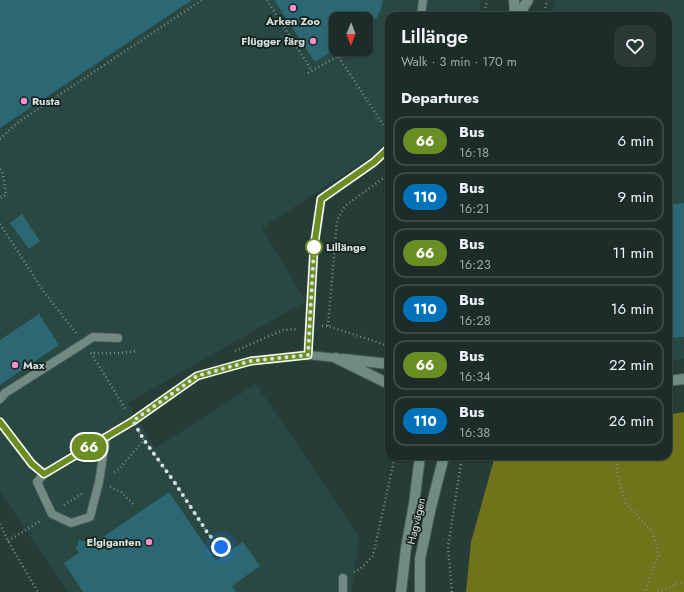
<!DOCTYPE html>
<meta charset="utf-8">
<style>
body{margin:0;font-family:Jost,sans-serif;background:#293935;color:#f1f3f6;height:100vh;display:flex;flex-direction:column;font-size:15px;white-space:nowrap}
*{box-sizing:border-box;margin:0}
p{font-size:13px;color:#a0a8a8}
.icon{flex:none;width:22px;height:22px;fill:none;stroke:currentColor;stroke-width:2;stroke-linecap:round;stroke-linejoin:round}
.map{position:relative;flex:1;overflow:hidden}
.sheet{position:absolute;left:385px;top:12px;width:287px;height:448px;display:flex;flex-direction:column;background:#1c2d29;border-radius:12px;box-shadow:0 1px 3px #0004,0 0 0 1px #3a4946}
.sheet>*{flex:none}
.badge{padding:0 8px;border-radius:13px;font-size:14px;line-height:26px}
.needle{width:26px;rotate:181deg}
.controls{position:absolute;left:329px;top:12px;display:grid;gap:8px}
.controls a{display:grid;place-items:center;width:44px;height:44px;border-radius:8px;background:#1c2d29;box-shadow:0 1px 3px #0004,0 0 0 1px #3a4946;font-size:20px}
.you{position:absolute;width:20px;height:20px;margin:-10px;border:3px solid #fff;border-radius:50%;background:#1a73e8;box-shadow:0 0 0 6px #1a73e833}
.map>.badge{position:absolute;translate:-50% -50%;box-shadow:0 0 0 2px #fff}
h2{padding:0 16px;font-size:15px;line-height:36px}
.round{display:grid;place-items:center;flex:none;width:42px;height:42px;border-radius:12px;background:#293935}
.head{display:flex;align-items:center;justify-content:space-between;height:68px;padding:0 16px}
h1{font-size:19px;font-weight:600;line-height:30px}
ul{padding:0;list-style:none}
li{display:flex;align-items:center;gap:12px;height:50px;margin:0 8px 6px;padding:0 8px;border:2px solid #3a4946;border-radius:12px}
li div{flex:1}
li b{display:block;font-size:15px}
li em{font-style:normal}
li .badge{min-width:44px;font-weight:700;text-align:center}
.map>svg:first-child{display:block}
.built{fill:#284841;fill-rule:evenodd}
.forest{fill:#71731a}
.building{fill:#2b6873}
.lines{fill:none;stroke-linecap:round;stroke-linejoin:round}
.lane-casing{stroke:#455954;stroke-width:10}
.street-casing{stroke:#455954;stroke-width:12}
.secondary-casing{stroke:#455954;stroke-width:12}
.path{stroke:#7a8c87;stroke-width:2.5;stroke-dasharray:1 3;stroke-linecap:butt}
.lane{stroke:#728a84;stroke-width:8}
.street{stroke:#728a84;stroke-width:10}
.secondary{stroke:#728a84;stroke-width:10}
.line-casing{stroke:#fff;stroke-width:9}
.line{stroke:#6b8e23;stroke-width:6}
.walk{stroke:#d5e3df;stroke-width:4;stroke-dasharray:0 7.2}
.poi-dot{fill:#f790cd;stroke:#17211e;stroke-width:1.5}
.stop-dot{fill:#fff;stroke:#6b8e23;stroke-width:2}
.labels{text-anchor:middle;stroke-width:3.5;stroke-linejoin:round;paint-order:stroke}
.poi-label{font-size:11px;font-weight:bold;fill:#d5e3df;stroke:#17211e;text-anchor:end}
.stop-label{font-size:11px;font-weight:bold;fill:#d5e3df;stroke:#17211e;text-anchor:start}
.street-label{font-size:11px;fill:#d5e3df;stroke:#17211e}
</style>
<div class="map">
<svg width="684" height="592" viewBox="0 0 684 592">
<rect width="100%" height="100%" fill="#263c37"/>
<path class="built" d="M0 0H481L478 16H389V145L262 228 306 301 128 403 155 448 256 384 360 537 351 592H68L0 492ZM336 19H366V49H336Z
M555 0H684V359L668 362V16H552Z"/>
<path class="forest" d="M684 412V592H466L471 542 495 456H668V415Z"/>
<path class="building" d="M0 0H192L0 128Z
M274 0H383L381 9 376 19H336V49L315 62Z
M684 203V337L668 338V205Z
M22 214 40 241 29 249 10 223Z
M39 314 59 345 0 385V340Z
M169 492 216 561 243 542 260 566 232 586 236 592H83L64 563 79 553 76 548 79 540 94 543Z"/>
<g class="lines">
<g class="lane-casing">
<path id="lane" d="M421 16 423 0
M308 355 314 247 321 199 374 162 389 148
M0 399 5 393 84 343 93 337 118 338
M0 422 31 463 44 474
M106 437 99 482 90 517 71 523 52 514 37 482 44 474 133 421 197 376 251 361 308 355 336 358
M343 592V578"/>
</g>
<g class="street-casing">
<path id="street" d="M336 358 389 384
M343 359 389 364
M668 381 684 379"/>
</g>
<g class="secondary-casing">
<path id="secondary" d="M514 0 515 16
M518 16 528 0
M401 592 406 548 414 504 420 456
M420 592V559L431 507 444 456"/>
</g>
<path class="path" d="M267 0 312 71
M484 16 487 0
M544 16 547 0
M308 73 338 56 384 126 389 130
M0 139 17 123 202 0
M0 169 3 174 6 195 0 198
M0 224 44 292 76 333
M322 326H328L389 346
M328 326 337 220 345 206 389 174
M235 351 283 330 297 329
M91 353 126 410
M94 353C107 353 122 354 135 351
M389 399 388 404 389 406
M139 432 144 440 175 483 209 535 221 547
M616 456 617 471 625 502 652 531 659 554 652 571 645 592
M114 472 119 469 144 440
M110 487 121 492 134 505
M64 505 83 493
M0 524 8 541 38 592
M8 541 42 520
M354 572 360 569 373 556 395 456
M452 592 448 547 462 456
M658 592 676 584 684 582"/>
<use href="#lane" class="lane"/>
<use href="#street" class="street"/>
<use href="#secondary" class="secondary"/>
</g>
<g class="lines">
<g class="line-casing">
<path id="line" d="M0 422 32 464 44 474 133 421 197 376 251 361 308 355 314 247 321 199 374 162 389 148"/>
</g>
<use href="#line" class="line"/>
<path class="walk" d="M221 547 209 535 175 483 144 440 133 421 197 376 251 361 308 355 314 247"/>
</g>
<g class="poi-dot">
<circle cx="293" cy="8" r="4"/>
<circle cx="313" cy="41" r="4"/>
<circle cx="24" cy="101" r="4"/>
<circle cx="15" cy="365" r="4"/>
<circle cx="149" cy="542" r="4"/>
</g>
<circle class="stop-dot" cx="314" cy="247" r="8"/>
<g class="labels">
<g class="poi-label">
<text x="293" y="25" text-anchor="middle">Arken Zoo</text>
<text x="305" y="45">Flügger färg</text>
<text x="32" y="105" text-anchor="start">Rusta</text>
<text x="23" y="369" text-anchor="start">Max</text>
<text x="141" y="546">Elgiganten</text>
</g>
<g class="stop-label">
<text x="326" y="251">Lillänge</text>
</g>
<g class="street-label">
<text transform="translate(416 521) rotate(-77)" y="4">Hagvägen</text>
</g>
</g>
</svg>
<div class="controls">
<a><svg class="needle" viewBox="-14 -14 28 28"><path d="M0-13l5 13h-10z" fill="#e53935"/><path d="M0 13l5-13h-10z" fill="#a0a8a8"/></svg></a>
</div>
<div class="you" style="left:221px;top:547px"></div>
<b class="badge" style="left:89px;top:447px;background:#6b8e23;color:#fff">66</b>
<section class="sheet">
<div class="head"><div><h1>Lillänge</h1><p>Walk · 3 min · 170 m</p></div><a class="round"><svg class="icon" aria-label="heart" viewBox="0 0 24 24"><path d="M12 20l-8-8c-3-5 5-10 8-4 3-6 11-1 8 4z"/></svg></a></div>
<h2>Departures</h2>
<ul>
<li><span class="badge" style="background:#6b8e23;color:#fff">66</span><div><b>Bus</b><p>16:18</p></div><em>6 min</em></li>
<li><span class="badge" style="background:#0072bc;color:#fff">110</span><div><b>Bus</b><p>16:21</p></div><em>9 min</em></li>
<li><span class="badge" style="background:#6b8e23;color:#fff">66</span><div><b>Bus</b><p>16:23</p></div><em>11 min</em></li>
<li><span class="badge" style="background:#0072bc;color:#fff">110</span><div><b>Bus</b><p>16:28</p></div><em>16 min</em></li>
<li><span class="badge" style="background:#6b8e23;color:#fff">66</span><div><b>Bus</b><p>16:34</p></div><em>22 min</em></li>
<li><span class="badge" style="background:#0072bc;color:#fff">110</span><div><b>Bus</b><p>16:38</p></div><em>26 min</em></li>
</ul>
</section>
</div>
